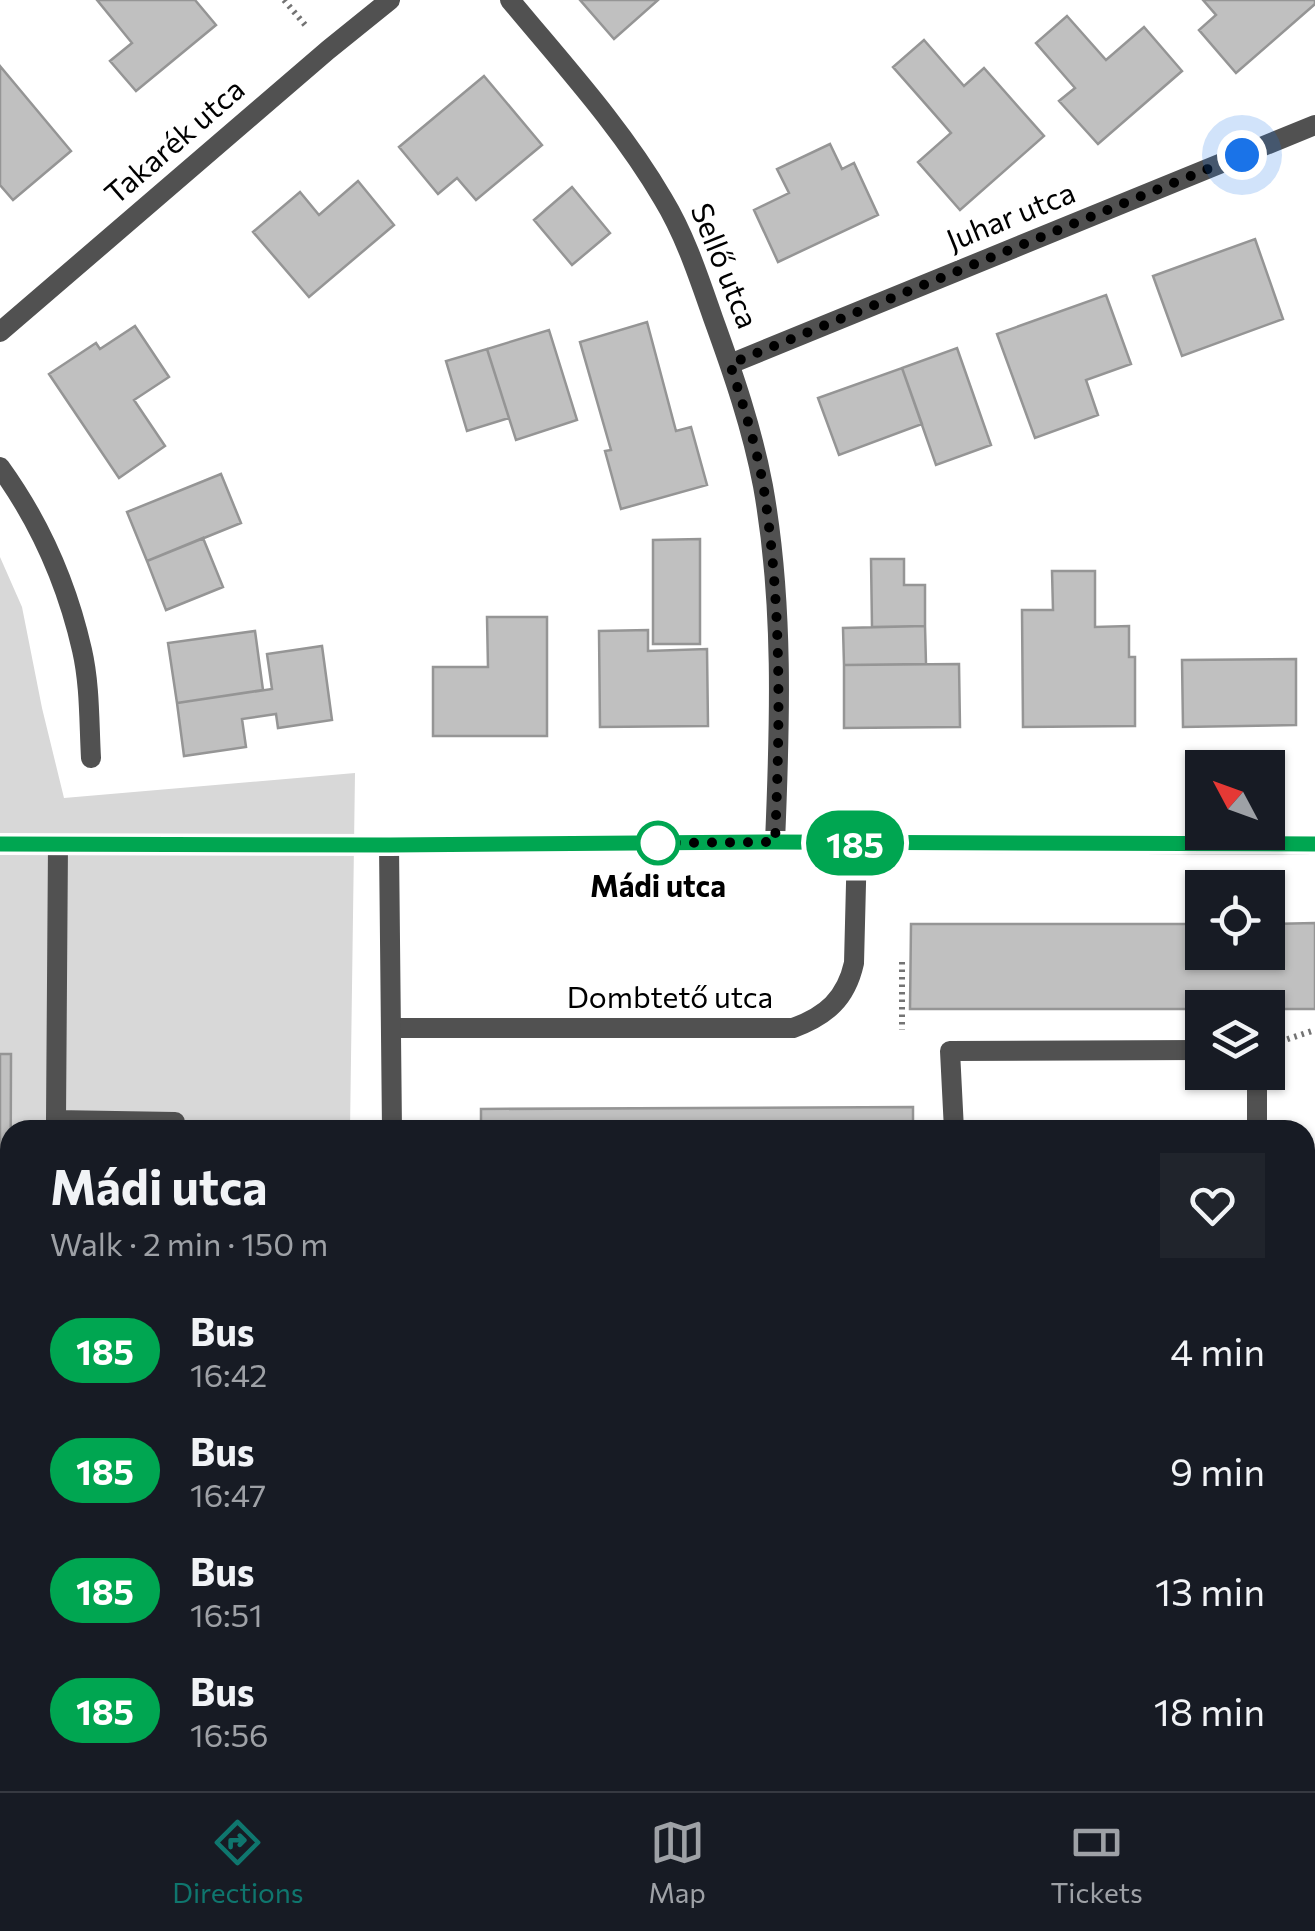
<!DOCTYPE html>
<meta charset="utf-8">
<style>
body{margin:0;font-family:Commissioner,sans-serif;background:#20242c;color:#f1f3f6;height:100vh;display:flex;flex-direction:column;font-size:38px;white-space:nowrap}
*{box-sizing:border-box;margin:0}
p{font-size:32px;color:#9ea1a6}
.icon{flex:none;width:55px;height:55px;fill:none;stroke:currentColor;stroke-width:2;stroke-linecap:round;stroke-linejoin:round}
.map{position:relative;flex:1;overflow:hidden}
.side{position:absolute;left:0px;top:1120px;width:1315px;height:672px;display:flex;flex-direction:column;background:#171b24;border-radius:30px 30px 0 0;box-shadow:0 2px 8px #0004}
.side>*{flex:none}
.badge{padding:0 20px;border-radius:32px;font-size:35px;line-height:65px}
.needle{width:65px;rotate:311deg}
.buttons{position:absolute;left:1185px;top:750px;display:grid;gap:20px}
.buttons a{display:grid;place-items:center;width:100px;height:100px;border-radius:0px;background:#171b24;box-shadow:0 2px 8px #0004;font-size:50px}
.you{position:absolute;width:50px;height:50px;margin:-25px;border:8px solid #fff;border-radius:50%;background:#1a73e8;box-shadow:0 0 0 15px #1a73e833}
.map>.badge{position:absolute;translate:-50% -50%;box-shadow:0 0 0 5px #fff}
.round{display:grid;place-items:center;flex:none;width:105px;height:105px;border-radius:0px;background:#20242c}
.summary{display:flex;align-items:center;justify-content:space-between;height:170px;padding:0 50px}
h1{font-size:48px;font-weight:700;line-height:75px}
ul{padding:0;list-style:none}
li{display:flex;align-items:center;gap:30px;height:120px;padding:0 50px}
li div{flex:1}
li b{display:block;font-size:38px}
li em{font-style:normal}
li .badge{min-width:110px;font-weight:700;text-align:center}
.tabs{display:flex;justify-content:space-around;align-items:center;height:140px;border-top:2px solid #363941;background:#171b24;font-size:28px;color:#9ea1a6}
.tabs a{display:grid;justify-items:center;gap:5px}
.tabs .on{color:#0f766e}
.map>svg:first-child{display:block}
.green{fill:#d8d8d8}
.building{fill:#c0c0c0;stroke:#959595;stroke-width:2.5}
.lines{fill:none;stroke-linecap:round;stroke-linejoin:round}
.path{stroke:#737373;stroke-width:6;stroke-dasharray:2.5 5;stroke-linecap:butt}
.lane{stroke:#515151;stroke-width:20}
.street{stroke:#515151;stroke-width:20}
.line-casing{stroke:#fff;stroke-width:22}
.line{stroke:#00a651;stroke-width:15}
.walk{stroke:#000;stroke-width:10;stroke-dasharray:0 18}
.stop-dot{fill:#fff;stroke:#00a651;stroke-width:5}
.labels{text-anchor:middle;stroke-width:10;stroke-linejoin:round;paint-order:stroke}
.street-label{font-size:30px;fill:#000;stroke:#fff}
.stop-label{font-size:30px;font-weight:bold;fill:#000;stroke:#fff}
</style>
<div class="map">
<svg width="1315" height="1791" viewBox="0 0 1315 1791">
<rect width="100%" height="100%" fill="#fff"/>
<path class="green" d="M0 557 22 607 42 708 64 798 355 773 350 1130H10V1482L0 1483Z
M1305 1699H1315V1791H39V1782H1305Z"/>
<path class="building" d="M97 0H195L216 25 136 91 110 61 132 43Z
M580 0H658L614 39Z
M1203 0H1315V4L1236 73 1199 30 1216 15Z
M1067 16 1106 60 1144 27 1182 71 1098 144 1059 101 1075 88 1036 43Z
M924 40 964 86 984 68 1044 136 960 210 918 162 951 133 893 67Z
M0 66 71 151 13 200 0 185Z
M484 76 542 145 476 200 457 178 438 194 399 147Z
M830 144 842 169 854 163 878 215 778 262 754 210 789 193 777 169Z
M358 181 394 225 309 297 253 232 300 192 319 215Z
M572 187 610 233 572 265 534 220Z
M1255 239 1283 319 1182 356 1153 276Z
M1106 295 1131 364 1086 380 1098 415 1035 438 997 334Z
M647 322 676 431 691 427 707 485 621 509 605 451 611 450 580 342Z
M135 326 169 377 134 400 165 446 119 478 49 374 96 343 100 349Z
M549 330 577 420 516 440 487 349Z
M957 348 991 445 936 465 902 368Z
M487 349 509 418 467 431 446 361Z
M902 368 922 424 839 455 818 398Z
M221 474 241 523 147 561 127 512Z
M203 538 223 587 166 610 147 561Z
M700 539V644H653V540Z
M871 559H904V585H925V626L872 627Z
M1052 571H1095V627L1129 626V657H1135V726L1023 727 1022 610H1053Z
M487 617H547V736H433V667H488Z
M925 626 926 664 844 665 843 628Z
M648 630V651L707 649 708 726 600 727 599 631Z
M255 631 263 690 177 703 168 643Z
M322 646 332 720 278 728 276 714 242 719 246 747 184 756 177 703 272 689 267 654Z
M1296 659V725L1183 727 1182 660Z
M959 664 960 727 844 728V665Z
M1315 923V1009H910L911 924H1202V952H1268V924Z
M0 1054H11L10 1349H0Z
M913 1107V1130H481V1109Z
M1305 1353H1315V1438H1305Z"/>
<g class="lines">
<path class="path" d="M284 0 306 26
M902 962V1030
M1273 1044 1315 1030"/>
<path class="lane" d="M58 844 56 1120 175 1122 171 1130
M393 1028H793C826 1016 846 999 854 963L857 844
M0 1512 10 1511"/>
<path class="street" d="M510 0C563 64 621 127 663 199 685 235 699 278 713 318 733 373 752 428 763 486 784 603 780 724 775 842
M0 332 328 50 390 0
M730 364 1315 125
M0 467C39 521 67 584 82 650 90 685 89 722 91 758
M0 844 389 845 775 842 1315 845
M389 845 392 1130
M1257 1072V1130
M954 1130 950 1051 1202 1050
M1305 1221H1315
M1305 1658H1315
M0 1678 10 1677"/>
</g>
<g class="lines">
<g class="line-casing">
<path id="line" d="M0 844 390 845 775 842 1315 844"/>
</g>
<use href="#line" class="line"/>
<path class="walk" d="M658 843 775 842C780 724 782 607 764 490 757 447 743 405 730 364L1242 155"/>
</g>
<circle class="stop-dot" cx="658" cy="843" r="20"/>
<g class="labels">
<g class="street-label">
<text transform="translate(175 142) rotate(-41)" y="10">Takarék utca</text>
<text transform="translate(1011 217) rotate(-22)" y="10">Juhar utca</text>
<text transform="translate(724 266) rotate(68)" y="10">Sellő utca</text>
<text x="670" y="1008">Dombtető utca</text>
</g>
<g class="stop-label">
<text x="658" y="897">Mádi utca</text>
</g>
</g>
</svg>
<div class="buttons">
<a><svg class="needle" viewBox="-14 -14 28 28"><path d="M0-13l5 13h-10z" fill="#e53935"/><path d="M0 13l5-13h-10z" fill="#9ea1a6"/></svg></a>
<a><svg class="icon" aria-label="locate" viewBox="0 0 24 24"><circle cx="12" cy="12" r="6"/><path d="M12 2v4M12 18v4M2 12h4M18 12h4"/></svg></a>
<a><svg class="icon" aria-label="layers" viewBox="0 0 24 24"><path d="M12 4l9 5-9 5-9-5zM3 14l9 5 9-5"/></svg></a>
</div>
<div class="you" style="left:1242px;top:155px"></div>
<b class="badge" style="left:855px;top:843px;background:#00a651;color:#fff">185</b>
<section class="side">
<div class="summary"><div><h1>Mádi utca</h1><p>Walk · 2 min · 150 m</p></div><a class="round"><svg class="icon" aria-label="heart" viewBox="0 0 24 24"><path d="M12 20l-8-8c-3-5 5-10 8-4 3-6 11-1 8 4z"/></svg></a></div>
<ul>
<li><span class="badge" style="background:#00a651;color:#fff">185</span><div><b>Bus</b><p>16:42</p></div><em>4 min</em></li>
<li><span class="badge" style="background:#00a651;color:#fff">185</span><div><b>Bus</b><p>16:47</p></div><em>9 min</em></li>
<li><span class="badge" style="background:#00a651;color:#fff">185</span><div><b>Bus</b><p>16:51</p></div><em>13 min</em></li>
<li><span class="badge" style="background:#00a651;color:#fff">185</span><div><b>Bus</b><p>16:56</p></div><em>18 min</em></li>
</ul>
</section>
</div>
<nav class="tabs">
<a class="on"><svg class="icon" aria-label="directions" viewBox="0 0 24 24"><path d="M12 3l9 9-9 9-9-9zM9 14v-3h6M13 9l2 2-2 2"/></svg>Directions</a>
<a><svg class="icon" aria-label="map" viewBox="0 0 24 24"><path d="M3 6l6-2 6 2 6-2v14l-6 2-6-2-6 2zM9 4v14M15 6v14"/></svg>Map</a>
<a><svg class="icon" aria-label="tickets" viewBox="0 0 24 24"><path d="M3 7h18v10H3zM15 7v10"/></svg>Tickets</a>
</nav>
